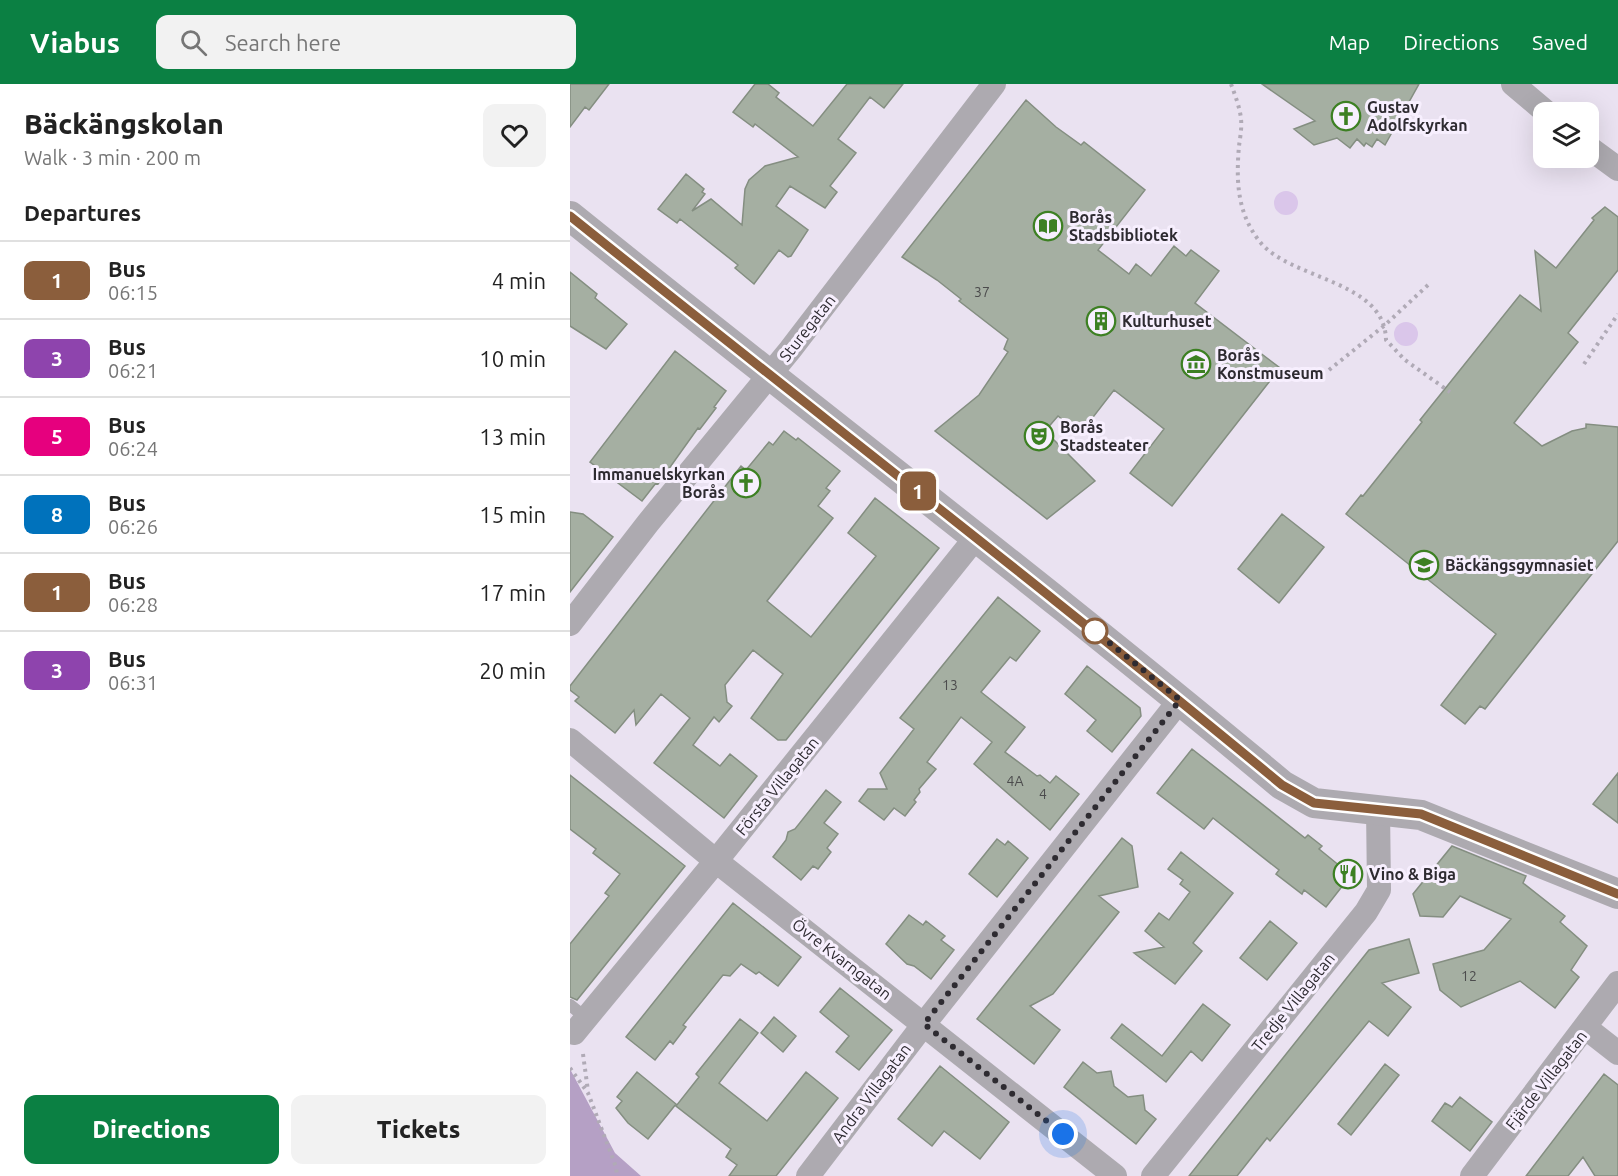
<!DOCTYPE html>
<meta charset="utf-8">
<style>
body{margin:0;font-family:Ubuntu,sans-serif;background:#f2f2f2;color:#222;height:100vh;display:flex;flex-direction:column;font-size:22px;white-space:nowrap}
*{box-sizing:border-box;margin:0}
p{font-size:20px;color:#767676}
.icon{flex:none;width:33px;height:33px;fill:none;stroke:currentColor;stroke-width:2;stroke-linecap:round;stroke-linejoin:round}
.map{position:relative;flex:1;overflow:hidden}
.details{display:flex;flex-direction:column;background:#fff;width:570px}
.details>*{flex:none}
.badge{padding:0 12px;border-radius:9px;font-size:21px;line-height:39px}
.tools{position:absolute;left:963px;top:18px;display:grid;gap:12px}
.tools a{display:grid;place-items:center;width:66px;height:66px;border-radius:12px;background:#fff;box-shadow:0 6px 24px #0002;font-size:30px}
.you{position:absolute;width:30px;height:30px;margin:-15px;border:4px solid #fff;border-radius:50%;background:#1a73e8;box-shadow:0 0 0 9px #1a73e833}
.map>.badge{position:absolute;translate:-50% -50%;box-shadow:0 0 0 3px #fff}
h2{padding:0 24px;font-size:22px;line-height:54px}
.round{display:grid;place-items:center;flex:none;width:63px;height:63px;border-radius:12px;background:#f2f2f2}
.headline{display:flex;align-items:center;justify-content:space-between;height:102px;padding:0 24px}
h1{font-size:28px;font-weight:800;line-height:45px}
.cta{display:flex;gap:12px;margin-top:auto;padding:12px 24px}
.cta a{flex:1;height:69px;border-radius:12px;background:#0b8043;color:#fff;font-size:24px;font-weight:800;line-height:69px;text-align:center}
.cta a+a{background:#f2f2f2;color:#222}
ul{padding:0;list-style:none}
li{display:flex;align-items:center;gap:18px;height:78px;padding:0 24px;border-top:2px solid #e0e0e0}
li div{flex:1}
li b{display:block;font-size:22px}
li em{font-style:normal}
li .badge{min-width:66px;font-weight:700;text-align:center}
header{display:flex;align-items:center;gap:36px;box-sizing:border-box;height:84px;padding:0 30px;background:#0b8043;color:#fff}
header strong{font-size:28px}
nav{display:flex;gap:33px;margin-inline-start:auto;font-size:21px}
.search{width:420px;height:54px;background:#f2f2f2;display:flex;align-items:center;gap:15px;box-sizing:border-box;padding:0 21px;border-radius:12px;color:#767676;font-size:22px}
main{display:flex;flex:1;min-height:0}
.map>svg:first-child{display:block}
.green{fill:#dac6ea}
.forest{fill:#b5a0c5}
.building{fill:#a5afa2;stroke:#848e81;stroke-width:1.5}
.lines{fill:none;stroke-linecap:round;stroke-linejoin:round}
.path{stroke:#b0aab6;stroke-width:4;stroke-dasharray:3 4.5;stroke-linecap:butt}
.service{stroke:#adaab0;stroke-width:12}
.minor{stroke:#adaab0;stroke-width:24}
.tertiary{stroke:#adaab0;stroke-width:30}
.line-casing{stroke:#fff;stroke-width:14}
.line{stroke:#8b5e3c;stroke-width:9}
.walk{stroke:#2e2b31;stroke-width:6;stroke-dasharray:0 10.8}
.stop-dot{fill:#fff;stroke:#8b5e3c;stroke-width:3}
.labels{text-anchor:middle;stroke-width:6;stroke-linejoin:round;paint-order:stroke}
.number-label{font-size:14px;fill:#4c4c4d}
.poi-label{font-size:16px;font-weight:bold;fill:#2e2b31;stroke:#f7effe;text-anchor:start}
.street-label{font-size:16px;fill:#2e2b31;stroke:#f7effe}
</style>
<header>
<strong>Viabus</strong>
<div class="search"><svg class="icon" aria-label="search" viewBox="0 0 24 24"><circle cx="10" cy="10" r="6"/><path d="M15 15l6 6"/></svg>Search here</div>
<nav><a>Map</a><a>Directions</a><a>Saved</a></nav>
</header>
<main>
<section class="details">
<div class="headline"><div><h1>Bäckängskolan</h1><p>Walk · 3 min · 200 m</p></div><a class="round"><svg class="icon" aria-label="heart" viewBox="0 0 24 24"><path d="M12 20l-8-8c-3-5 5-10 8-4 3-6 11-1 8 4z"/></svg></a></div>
<h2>Departures</h2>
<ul>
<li><span class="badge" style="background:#8b5e3c;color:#fff">1</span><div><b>Bus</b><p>06:15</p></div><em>4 min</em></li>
<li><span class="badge" style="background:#8e44ad;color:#fff">3</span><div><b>Bus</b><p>06:21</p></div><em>10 min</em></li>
<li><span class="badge" style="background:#e6007e;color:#fff">5</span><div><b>Bus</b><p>06:24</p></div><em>13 min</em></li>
<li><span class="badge" style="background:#0072bc;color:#fff">8</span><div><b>Bus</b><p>06:26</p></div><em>15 min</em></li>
<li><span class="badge" style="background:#8b5e3c;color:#fff">1</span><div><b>Bus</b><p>06:28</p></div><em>17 min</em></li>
<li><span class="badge" style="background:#8e44ad;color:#fff">3</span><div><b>Bus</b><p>06:31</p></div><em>20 min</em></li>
</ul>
<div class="cta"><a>Directions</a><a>Tickets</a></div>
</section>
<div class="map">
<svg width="1048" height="1092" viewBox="0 0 1048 1092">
<rect width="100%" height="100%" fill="#eae2f1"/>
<path class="green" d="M704 119a12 12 0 1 1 24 0a12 12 0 1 1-24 0Z
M824 250a12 12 0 1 1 24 0a12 12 0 1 1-24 0Z"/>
<path class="forest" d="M0 985 45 1069 71 1092H0Z"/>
<path class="building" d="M0 0H39L19 26 15 23 0 43Z
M185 0H198L209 9 206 13 243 42 277 0H333L314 24 300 13 268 55 286 69 260 102 267 108 255 124 220 102 206 122 238 146 221 172 218 173 209 166 184 200 165 184 168 181 110 135 107 139 88 125 116 90 134 105 132 108 135 110 122 127 141 115 172 141 175 105 179 96 195 82 228 73 185 40 183 43 163 28Z
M692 0H849L815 61 807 55 802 63 796 59 794 62 787 55 780 64 767 54 744 61 724 45 745 37Z
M456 16 486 43 511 61 514 58 575 106 528 166 559 190 566 180 581 192 604 162 616 172 621 166 649 187 625 219 710 284 602 422 560 389 594 345 544 306 510 350 488 332 475 347 525 397 477 435 365 347 409 311 438 268 434 265 438 255 389 217 391 215 367 196 332 173Z
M1035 123 1048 133V186L998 249 1008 258 944 339 972 362 1002 347 1016 344V340L1048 343V457L915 625 910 622 895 640 871 621 926 550 776 430 791 411 793 412 852 338 850 336 950 211 971 227 965 167 986 184 1024 136 1022 134Z
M0 188 27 210 25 214 57 240 36 265 0 242Z
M105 267 156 307 144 323 146 324 130 345 128 344 88 400 86 399 72 417 20 378Z
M214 347 226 356 228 354 270 387 256 404 260 407 248 422 263 434 197 517 241 553 306 472 278 449 305 414 369 464 216 656H208L181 634 213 590 183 566 155 601 157 618 162 622 149 638 144 633 123 661 150 682 160 670 187 692 154 734 84 679 120 634 91 610 66 641 64 626 45 649 5 617 9 613 0 606V602L171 382 176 386 199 358 203 361Z
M0 428 13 430 43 453 0 508Z
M712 430 754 463 709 519 668 485Z
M428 513 470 547 446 577 440 573 411 608 455 643 435 668 467 692 470 691 480 699 486 692 509 710 480 746 404 680 422 658 391 633 357 678 366 685 349 705 350 708 344 716 346 718 335 732 324 724 314 736 289 717 298 705H317L310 689 344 645 330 634Z
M517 582 570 624 571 632 542 668 517 647 526 636 495 610Z
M622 665 735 754 738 751 752 762 749 765 781 791 756 823 734 806 732 810 706 790 709 786 643 734 634 745 587 709Z
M1048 689V739L1023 720Z
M0 691 115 782 7 916 0 913V860L39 812 35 809 50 790 23 769 26 765 0 745Z
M256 706 271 718 254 739 268 750 257 764 261 768 248 785 243 782 231 796 203 773 216 756 218 748 225 745Z
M552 754 562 762 568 803 529 812 549 828 483 910 460 922 490 946 464 980 407 935Z
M427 755 435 761 438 757 458 774 427 813 399 790Z
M882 762 956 792 953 799 995 832 990 838 1017 862 1001 886 1009 893 985 924 950 897 891 923 870 906 863 880 914 866 941 835 890 812 873 833 850 832 843 810Z
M611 768 663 809 623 859 632 867 605 900 564 869 594 863 575 847 589 829 599 836 620 808 610 800 613 796 598 785Z
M163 819 231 873 208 902 189 888 186 890 171 880 160 892 153 891 113 941 116 943 103 960 100 957 85 976 56 953Z
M339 831 353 841 356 837 375 852 371 856 384 866 361 895 344 882 337 880 316 860Z
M700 837 727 859 697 896 670 874Z
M839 855 849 889 812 899 841 923 818 952 799 937 700 1057 697 1054 667 1092H619L799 866Z
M270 904 322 946 289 986 266 968 279 952 250 928Z
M633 920 660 941 632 977 621 967 596 998 541 954 552 940 592 972Z
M204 933 226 952 213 968 191 949Z
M170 935 188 949 149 999 197 1037 236 988 268 1014 206 1092H159L167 1081 156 1073 161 1065 106 1022 129 993 126 990Z
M513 978 527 989 541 987 544 1002 558 1013 573 1011 575 1026 586 1035 566 1060 494 1003Z
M815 980 829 991 781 1051 768 1040Z
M370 982 439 1038 410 1075 374 1047 362 1062 328 1035Z
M67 988 106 1020 78 1055 58 1039 46 1024 52 1017 47 1013Z
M1034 990 1048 1001V1092H1025L1013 1073 998 1092H956Z
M890 1013 922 1038 900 1067 862 1037 875 1019 882 1023Z"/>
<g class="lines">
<path class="path" d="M661 0C665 11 670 24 671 35 672 44 670 54 669 62 666 97 667 129 690 158 721 196 815 196 816 256L835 276 880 308
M1014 280 1048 230
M759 286 815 241 858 201
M13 970 18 1007
M0 984 18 1009 46 1083 47 1092"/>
<path class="service" d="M0 921 16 934"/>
<path class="minor" d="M943 0 976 28
M1018 63 1048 85
M0 540 78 439 220 266 424 0
M0 656 146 777 545 1092
M1016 944 1048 969
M4 949 146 777 407 452
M238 1092 354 940 610 616
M583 1092 796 828 809 806 808 724
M902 1092 1048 899"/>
<path class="tertiary" d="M0 132C237 323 479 506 712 701L744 719 851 731 1048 810"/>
</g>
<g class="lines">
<g class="line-casing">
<path id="line" d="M0 132C237 322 478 507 712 701L744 719 851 730 1048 810"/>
</g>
<use href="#line" class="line"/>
<path class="walk" d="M493 1050 354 940 610 616 525 547"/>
</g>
<defs>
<g id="church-ring" transform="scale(1.5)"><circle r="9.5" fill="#f7effe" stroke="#3d8023" stroke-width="1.5"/><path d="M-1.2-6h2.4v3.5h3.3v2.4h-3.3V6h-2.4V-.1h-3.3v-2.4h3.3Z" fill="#3d8023"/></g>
<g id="library-ring" transform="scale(1.5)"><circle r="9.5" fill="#f7effe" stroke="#3d8023" stroke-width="1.5"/><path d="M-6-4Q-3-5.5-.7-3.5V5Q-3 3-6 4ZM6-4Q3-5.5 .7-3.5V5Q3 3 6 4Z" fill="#3d8023"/></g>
<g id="building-ring" transform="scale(1.5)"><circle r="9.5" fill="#f7effe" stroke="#3d8023" stroke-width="1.5"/><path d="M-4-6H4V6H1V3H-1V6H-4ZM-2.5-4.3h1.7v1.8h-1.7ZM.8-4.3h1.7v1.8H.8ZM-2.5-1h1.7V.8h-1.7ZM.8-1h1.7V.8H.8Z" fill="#3d8023"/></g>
<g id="museum-ring" transform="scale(1.5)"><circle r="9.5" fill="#f7effe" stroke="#3d8023" stroke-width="1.5"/><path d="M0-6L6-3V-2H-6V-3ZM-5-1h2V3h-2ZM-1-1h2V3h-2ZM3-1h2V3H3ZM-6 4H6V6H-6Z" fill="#3d8023"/></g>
<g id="theatre-ring" transform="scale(1.5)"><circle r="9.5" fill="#f7effe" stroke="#3d8023" stroke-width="1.5"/><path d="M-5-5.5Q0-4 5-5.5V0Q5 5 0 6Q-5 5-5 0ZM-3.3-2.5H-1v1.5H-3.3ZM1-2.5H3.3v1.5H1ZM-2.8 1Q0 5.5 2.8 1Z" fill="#3d8023"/></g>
<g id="school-ring" transform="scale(1.5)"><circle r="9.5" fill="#f7effe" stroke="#3d8023" stroke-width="1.5"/><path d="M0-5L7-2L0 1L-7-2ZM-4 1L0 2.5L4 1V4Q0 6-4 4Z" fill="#3d8023"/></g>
<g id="restaurant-ring" transform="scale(1.5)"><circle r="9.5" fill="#f7effe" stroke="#3d8023" stroke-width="1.5"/><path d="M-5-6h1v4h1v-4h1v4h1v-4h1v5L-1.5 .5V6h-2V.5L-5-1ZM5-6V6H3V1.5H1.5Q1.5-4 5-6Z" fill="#3d8023"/></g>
</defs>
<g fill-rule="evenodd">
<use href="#church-ring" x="776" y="32"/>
<use href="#library-ring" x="478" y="142"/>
<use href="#building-ring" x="531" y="237"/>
<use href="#museum-ring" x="626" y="280"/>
<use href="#theatre-ring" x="469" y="352"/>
<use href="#church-ring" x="176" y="399"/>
<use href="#school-ring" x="854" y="481"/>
<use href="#restaurant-ring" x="778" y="790"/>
</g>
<circle class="stop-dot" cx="525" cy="547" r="12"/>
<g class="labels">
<g class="number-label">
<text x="412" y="213">37</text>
<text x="380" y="606">13</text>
<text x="445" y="702">4A</text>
<text x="473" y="715">4</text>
<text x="899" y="897">12</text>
</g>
<g class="poi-label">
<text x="797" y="29">Gustav<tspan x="797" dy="18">Adolfskyrkan</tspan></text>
<text x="499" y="139">Borås<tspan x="499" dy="18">Stadsbibliotek</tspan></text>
<text x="552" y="243">Kulturhuset</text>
<text x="647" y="277">Borås<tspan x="647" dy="18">Konstmuseum</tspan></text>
<text x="490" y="349">Borås<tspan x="490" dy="18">Stadsteater</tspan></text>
<text x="155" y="396" text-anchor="end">Immanuelskyrkan<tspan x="155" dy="18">Borås</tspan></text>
<text x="875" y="487">Bäckängsgymnasiet</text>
<text x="799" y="796">Vino &amp; Biga</text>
</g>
<g class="street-label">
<text transform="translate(237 244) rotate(-52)" y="6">Sturegatan</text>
<text transform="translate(207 702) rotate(-51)" y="6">Första Villagatan</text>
<text transform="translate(272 875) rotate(38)" y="6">Övre Kvarngatan</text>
<text transform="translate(723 918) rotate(-51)" y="6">Tredje Villagatan</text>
<text transform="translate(976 996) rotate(-52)" y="6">Fjärde Villagatan</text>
<text transform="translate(301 1009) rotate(-53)" y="6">Andra Villagatan</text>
</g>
</g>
</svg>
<div class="tools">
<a><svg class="icon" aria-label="layers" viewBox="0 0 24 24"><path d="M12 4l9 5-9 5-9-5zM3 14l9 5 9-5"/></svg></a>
</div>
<div class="you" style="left:493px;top:1050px"></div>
<b class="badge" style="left:348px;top:407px;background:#8b5e3c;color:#fff">1</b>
</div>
</main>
